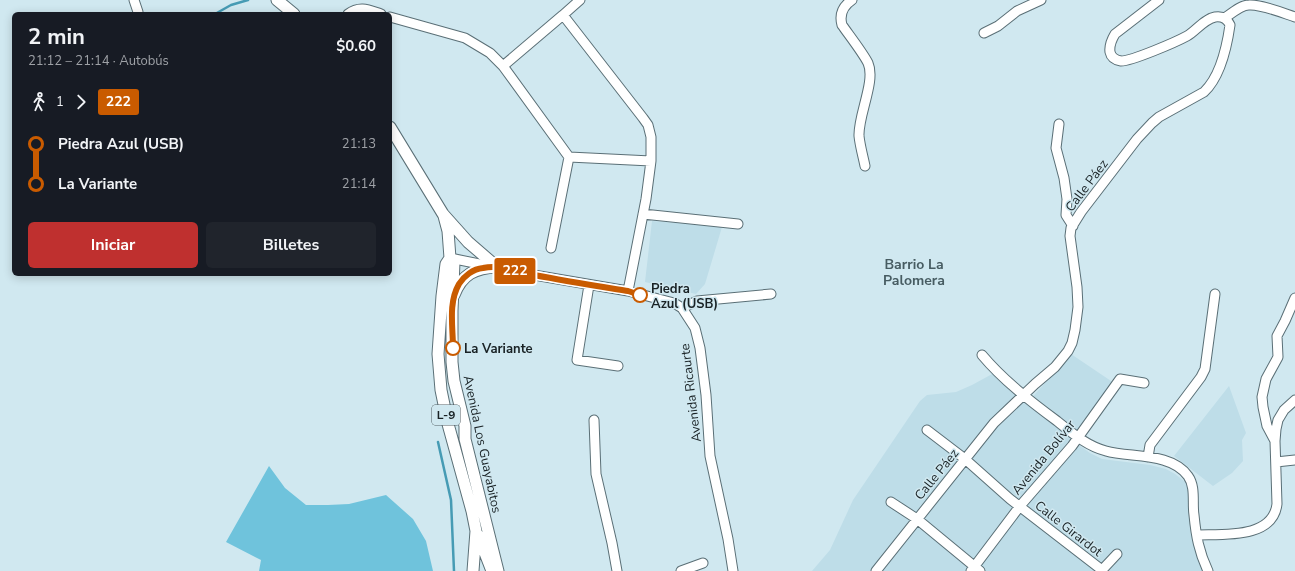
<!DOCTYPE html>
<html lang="es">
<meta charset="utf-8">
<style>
body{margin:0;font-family:"Nunito Sans",sans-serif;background:#20242c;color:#f1f3f6;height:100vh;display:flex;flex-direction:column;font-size:15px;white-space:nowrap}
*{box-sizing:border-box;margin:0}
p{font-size:13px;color:#9ea1a6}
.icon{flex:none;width:22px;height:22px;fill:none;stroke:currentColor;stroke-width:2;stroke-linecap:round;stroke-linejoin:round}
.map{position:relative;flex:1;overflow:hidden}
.sheet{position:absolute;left:12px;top:12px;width:380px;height:264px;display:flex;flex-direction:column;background:#171b24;border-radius:6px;box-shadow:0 2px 10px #0003}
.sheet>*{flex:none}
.badge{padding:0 8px;border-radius:3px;font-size:14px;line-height:26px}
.map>.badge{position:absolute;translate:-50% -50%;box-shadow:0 0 0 2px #fff}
.legs{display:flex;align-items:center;gap:6px;height:44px;padding:0 16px;font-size:13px}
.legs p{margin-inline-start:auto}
.overview{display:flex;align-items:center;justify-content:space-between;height:68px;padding:0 16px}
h1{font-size:22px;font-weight:700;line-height:30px}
.action{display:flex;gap:8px;margin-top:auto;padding:8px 16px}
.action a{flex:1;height:46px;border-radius:6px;background:#bf302f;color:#fff;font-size:16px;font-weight:700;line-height:46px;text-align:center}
.action a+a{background:#20242c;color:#f1f3f6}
ul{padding:0 16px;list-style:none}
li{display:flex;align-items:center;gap:14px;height:40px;font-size:15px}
li i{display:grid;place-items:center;width:6px;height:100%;margin:0 5px;background:currentColor}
li i::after{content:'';width:10px;height:10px;margin:-5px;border:3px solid;border-radius:50%;background:#171b24}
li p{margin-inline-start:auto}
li:first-child i{background:linear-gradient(#0000 50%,currentColor 0)}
li:last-child i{background:linear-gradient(currentColor 50%,#0000 0)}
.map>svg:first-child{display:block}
.built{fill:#bedde8}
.forest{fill:#6fc3dc}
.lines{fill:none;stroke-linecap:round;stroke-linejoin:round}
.stream{stroke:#469bb4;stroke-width:2.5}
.minor-casing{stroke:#5a6f76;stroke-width:11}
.major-casing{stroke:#5a6f76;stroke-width:13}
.minor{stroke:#fff;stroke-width:9}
.major{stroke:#fff;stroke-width:11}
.line-1-casing{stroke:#fff;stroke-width:9}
.line-1{stroke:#c95b00;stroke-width:6}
.stop-1-dot{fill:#fff;stroke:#c95b00;stroke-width:2}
.labels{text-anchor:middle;stroke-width:3;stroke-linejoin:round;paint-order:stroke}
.shield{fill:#d0e8f0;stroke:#505d62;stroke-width:1}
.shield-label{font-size:12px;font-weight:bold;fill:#192225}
.street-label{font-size:13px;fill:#192225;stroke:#d0e8f0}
.stop-label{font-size:13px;font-weight:bold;fill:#192225;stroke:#d0e8f0;text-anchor:start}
.neighbourhood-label{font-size:14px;font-weight:bold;fill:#475c62;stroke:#d0e8f0}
</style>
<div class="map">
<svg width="1295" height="571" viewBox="0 0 1295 571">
<rect width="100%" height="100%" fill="#d0e8f0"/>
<path class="built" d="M652 221 722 227 705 284 696 294 645 282Z
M1071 354 1114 383 1072 440 1090 453 1102 459 1150 465 1166 469 1175 474 1188 484 1206 571H812L830 550 853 500 920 401 927 395 956 392 972 385 994 373 1027 403Z
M1229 386 1246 433 1242 440 1243 461 1232 473 1213 486 1174 456Z"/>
<path class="forest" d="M269 466 285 488 306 505H328L349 504 386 495 413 519 426 541 433 571H259L261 560 226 542Z"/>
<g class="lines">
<path class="stream" d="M215 14 231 5 248 0
M438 442 451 500 454 571"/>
<g class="minor-casing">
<path id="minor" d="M134 0 138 12
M852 0C843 6 839 14 842 25 849 35 863 53 868 63 876 81 858 115 859 136 860 146 863 156 865 166
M348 14C360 5 369 10 381 14
M563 15 580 0
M390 17 465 38 490 53 503 66 569 157 551 248
M1225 18C1232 13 1241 5 1249 5 1261 4 1283 13 1295 17
M984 33 998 26 1017 11 1041 0
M503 66 563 15 643 118 648 125 651 137V161L646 199 628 291
M1059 124 1056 148 1064 178 1067 199 1066 215 1073 226
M569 157 651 161
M643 214 738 224
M450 258 534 275 628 291 674 303 682 308 695 328 700 348 706 395 710 456 728 539 733 571
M589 285 577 360 618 366
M682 308 697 301 771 294
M982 355C1003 380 1030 401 1057 421 1072 433 1087 446 1106 451 1130 458 1171 452 1188 476 1196 487 1192 503 1194 515 1196 536 1199 552 1208 571
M594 420 596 474 612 543 617 571
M927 430 965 459 1010 499 1102 570
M1275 441 1267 426 1263 407 1262 397 1266 379 1278 357 1277 336 1285 321 1295 298
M1148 457 1150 445 1201 377 1205 369 1215 294
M1276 462 1295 460
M891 502 917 519 980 571
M1197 535C1223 534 1273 539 1277 504L1275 441 1276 429 1278 420 1284 410 1295 400
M681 571 703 563
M876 571 994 423 1035 384 1055 367 1068 351 1072 343 1075 330 1078 307 1077 287 1070 236 1071 228 1081 212 1137 139 1152 123 1159 117 1204 92C1220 77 1227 46 1230 25 1227 18 1222 16 1215 17 1204 19 1196 31 1187 36 1176 42 1132 61 1121 61 1115 60 1111 57 1110 52 1109 45 1112 39 1115 34L1159 0
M971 571 1020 506 1072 446 1120 379 1144 383
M1101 571 1117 554"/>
</g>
<g class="major-casing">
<path id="major" d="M277 0 294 14
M390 127 443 214 468 242 497 267
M444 216 448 231 450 258
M450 258 454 262 452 311V362L454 381 465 426V439L498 571
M450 258 446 264 442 296 438 354 441 390 448 424 472 511 476 531 473 571
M454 295C462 274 475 268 497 267
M478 535 492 571"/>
</g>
<use href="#minor" class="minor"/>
<use href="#major" class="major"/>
</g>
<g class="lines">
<g class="line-1-casing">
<path id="line-1" d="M453 348C453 327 448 303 459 284 464 276 473 269 483 268 500 264 518 272 534 275 565 281 597 286 628 291L640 295"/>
</g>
<use href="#line-1" class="line-1"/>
</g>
<g class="stop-1-dot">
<circle cx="640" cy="295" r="7"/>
<circle cx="453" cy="348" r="7"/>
</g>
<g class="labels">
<rect class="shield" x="432" y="405" width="28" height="20" rx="3"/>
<g class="shield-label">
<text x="446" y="419">L-9</text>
</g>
<g class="street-label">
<text transform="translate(1086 185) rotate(-53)" y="5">Calle Páez</text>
<text transform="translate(690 393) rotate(-97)" y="5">Avenida Ricaurte</text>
<text transform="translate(483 444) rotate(78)" y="5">Avenida Los Guayabitos</text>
<text transform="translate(1043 457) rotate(-51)" y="5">Avenida Bolívar</text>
<text transform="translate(936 474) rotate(-51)" y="5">Calle Páez</text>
<text transform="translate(1069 528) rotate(38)" y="5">Calle Girardot</text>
</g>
<g class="stop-label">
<text x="651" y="293">Piedra<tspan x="651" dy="15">Azul (USB)</tspan></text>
<text x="464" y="353">La Variante</text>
</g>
<g class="neighbourhood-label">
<text x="914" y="269">Barrio La<tspan x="914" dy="16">Palomera</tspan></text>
</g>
</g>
</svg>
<b class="badge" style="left:515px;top:271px;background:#c95b00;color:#fff">222</b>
<section class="sheet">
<div class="overview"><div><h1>2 min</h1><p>21:12 – 21:14 · Autobús</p></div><b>$0.60</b></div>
<div class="legs"><svg class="icon" aria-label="walk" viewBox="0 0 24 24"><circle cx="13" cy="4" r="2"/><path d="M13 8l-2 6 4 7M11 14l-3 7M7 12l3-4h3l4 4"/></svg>1<svg class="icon" aria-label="forward" viewBox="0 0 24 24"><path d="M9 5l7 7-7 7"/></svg><b class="badge" style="background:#c95b00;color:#fff">222</b></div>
<ul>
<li><i style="color:#c95b00"></i><b>Piedra Azul (USB)</b><p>21:13</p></li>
<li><i style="color:#c95b00"></i><b>La Variante</b><p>21:14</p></li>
</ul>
<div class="action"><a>Iniciar</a><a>Billetes</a></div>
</section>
</div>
